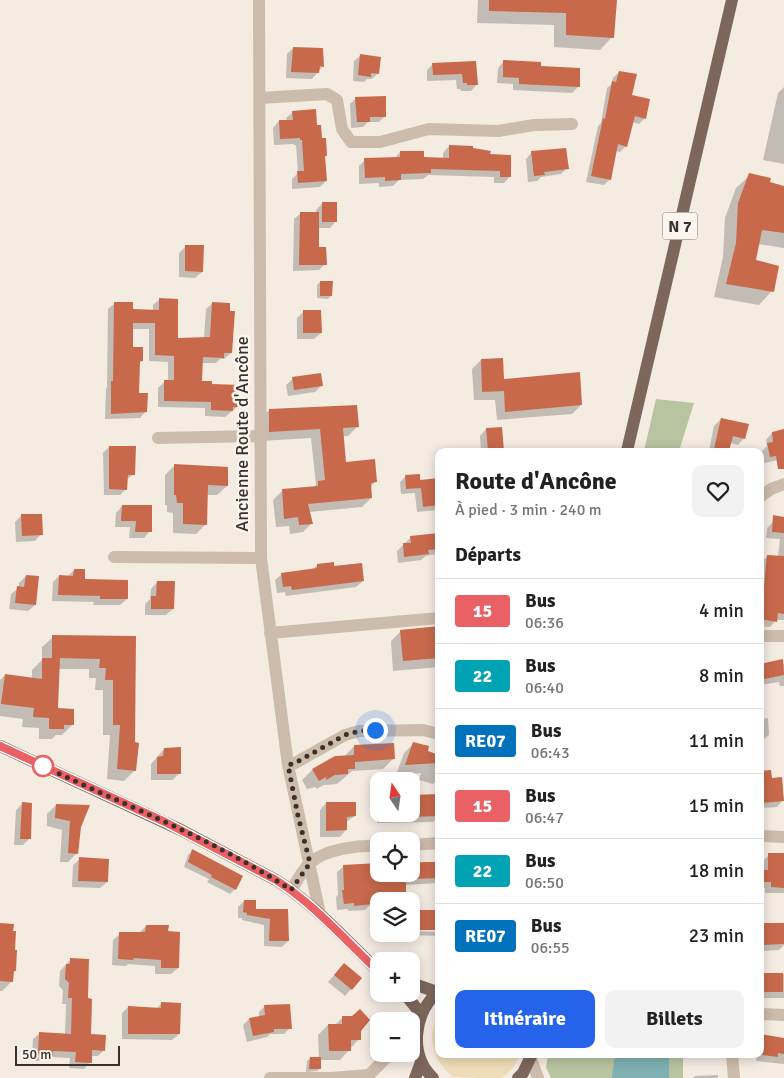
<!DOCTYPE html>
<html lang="fr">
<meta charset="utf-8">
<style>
body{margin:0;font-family:Signika,sans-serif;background:#f2f2f2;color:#222;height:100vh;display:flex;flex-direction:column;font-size:19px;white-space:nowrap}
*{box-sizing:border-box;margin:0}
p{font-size:16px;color:#767676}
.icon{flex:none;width:28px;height:28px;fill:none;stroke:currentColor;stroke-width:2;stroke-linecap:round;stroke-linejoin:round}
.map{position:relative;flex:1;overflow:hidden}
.sheet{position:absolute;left:435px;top:448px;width:329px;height:610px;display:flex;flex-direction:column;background:#fff;border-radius:10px;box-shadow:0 2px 12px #0003}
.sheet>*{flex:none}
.badge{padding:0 10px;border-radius:4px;font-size:18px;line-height:32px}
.needle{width:32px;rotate:347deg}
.controls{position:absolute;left:370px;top:772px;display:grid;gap:10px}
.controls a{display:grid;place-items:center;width:50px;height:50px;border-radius:10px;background:#fff;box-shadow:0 2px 12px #0003;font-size:25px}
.scale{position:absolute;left:15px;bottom:12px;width:105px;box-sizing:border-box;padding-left:5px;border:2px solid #3b302b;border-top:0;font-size:14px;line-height:18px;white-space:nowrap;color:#3b302b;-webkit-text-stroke:4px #fbf5ee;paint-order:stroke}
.you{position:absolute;width:25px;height:25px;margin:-12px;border:4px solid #fff;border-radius:50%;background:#1a73e8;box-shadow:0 0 0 8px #1a73e833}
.map>.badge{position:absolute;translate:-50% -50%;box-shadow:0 0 0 2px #fff}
h2{padding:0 20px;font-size:19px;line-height:45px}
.round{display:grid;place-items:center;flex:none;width:52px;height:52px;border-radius:10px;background:#f2f2f2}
.headline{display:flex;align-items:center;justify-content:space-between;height:85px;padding:0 20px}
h1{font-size:24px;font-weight:700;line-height:38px}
.cta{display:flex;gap:10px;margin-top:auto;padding:10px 20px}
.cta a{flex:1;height:58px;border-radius:10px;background:#2563eb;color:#fff;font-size:20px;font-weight:700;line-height:58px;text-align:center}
.cta a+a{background:#f2f2f2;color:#222}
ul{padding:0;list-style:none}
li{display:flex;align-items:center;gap:15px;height:65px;padding:0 20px;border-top:1px solid #e0e0e0}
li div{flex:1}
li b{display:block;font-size:19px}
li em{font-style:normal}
li .badge{min-width:55px;font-weight:700;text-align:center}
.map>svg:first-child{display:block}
.green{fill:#b8c4a0}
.sand{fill:#efdcb8}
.water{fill:#7fb0b2}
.shadow{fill:#0003}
.building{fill:#c8694b}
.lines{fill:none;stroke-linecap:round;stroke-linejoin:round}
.minor{stroke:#cdbbac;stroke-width:12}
.major{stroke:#7d675c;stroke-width:12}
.line-casing{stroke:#fff;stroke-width:11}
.line{stroke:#e96164;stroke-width:8}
.walk{stroke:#3b302b;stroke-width:5;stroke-dasharray:0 9}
.stop-dot{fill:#fff;stroke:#e96164;stroke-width:2.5}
.labels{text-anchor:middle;stroke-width:5;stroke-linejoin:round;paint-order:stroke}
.shield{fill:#fbf5ee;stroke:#756b66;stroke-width:1}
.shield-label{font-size:16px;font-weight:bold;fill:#3b302b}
.street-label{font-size:18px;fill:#3b302b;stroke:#fbf5ee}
</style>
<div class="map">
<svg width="784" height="1078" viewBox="0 0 784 1078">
<rect width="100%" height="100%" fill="#f4ebe1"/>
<path class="green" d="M656 399 694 403 679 451H644Z
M548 1054H683V1078H551L546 1067Z"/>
<path class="sand" d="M439 1014V1054H521C517 1062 510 1074 500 1078 495 1078 459 1078 453 1077 433 1061 425 1036 439 1014Z"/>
<path class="water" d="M615 1054H653L669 1057V1078H612Z"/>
<path class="shadow" d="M478 0H615L612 37 600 50 554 47V25L477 23Z
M293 48 323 66 312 79 286 78 287 54Z
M360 56 378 73 372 79H367L364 82 353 81 354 61Z
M504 61 540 68 578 87 572 93 513 90V84L497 83 498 68Z
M475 62 477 84 471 91H461L460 89H457L456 80 427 81V70L433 64Z
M619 72 630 96 645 118 639 124 632 122 626 146 620 152 615 151 610 179 604 185 586 182 598 126 601 123 607 88 612 84 613 78Z
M784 87V164L763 160 778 93Z
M356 98 385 116 379 122H368L363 127 351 128 350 104Z
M293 112 316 126 321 140 326 155 324 157 326 181 320 187 292 189V179L298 173 296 145H294V144L274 145 273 128 279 121H287L286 118Z
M449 146 489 155 510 176 504 183H494V177L428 175 423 179 399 180 393 186 379 187V183L359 184V166L365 160 394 159 400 152 423 158 443 159V153Z
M532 152 567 168 561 174 541 177 537 181 528 182 526 159Z
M750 175 768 183 784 187V248L758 244 754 261 772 291 759 305 714 297 723 257 725 218 736 188Z
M322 204 336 221 330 228H318V248L325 264 319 270 293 271 294 219 301 213H316V210Z
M186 246 202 272 195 278 179 277V253Z
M320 282 331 296 328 299 317 298V285Z
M160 299 177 339 204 338 206 309 213 303 231 353 224 359H220L216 363H202L200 382 210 386 238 406 225 417 205 416V408L158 407V388L165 381H168V362L149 361V329H132V348L142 361 138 364V394L146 411 140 418 105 419 106 389 107 387 108 309 115 303 132 310 153 311V305Z
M304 311 321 333 314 339H297V318Z
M481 360 503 380 581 405 572 414 497 420 495 400H474L472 369Z
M293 379 322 385 315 392 288 396 286 385Z
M269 410 357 427 348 436H342L345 463 375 482 370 487 371 498 362 507 309 512 312 523 303 532 290 534 289 526 276 527 273 500 282 491 313 488 316 485 311 438 260 441V419Z
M721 419 744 438 738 445 730 443 728 451H709L714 426Z
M501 428 503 451H481L480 436 486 429Z
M784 431V459L764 463 762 451 767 446 766 440 772 433Z
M109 447 134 474 126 480V489L120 495H104L103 453Z
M175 465 227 486 217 495H206V524L196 534 173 533V513L167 512V505H165V475Z
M406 476 419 482 439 480V510L417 512 415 493 401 494 400 482Z
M122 506 150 531 144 538H129L130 527H115L116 513Z
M21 516 41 534 35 541 16 542 15 522Z
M773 522H784V620H776L770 627 760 626V575L761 562 768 556 778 557 780 539 766 538 767 528Z
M439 534V552L436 554 426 556 421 560 398 563 397 551 411 537Z
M317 565 333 568 363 581 356 587 286 596 285 592 277 593 275 580 282 574 312 570Z
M74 570 84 580 127 599 120 605H93L94 602 52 601 53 582 59 576H68Z
M26 576 35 605 28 611 9 609 11 594 19 588V583Z
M157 582 173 609 166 615H145V604L150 599 151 589Z
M439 627V667L393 671 391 641 401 631Z
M53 637 135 638V770L124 781 107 779 110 735H103V690H95L96 678H89V669H58L57 709 72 725 62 735H56L52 739H39V728L22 727 23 719 0 716V680L5 675 32 679V670L42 660V647Z
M782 664H784V686H780L779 682 760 685V665Z
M768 718 769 735 760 742V719Z
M414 743 426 752 439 757V778L433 784 419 780 421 773 396 775 404 753Z
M354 746 393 759 383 769 352 771 337 784 324 785 316 789V787L307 789 302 780 312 770 335 757H344Z
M164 749 179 773 173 780H151V764Z
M770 771 771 779 783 800 777 807 760 808V772Z
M439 795V816L433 822 377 823 376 803 379 800V814H411Z
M326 803 355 816 346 822V830L340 837H320V810Z
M22 804 29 839 23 845H14L16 810Z
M56 805 79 826 77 853 68 862H60L62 830 47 826V814Z
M193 851 241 877 235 889 230 894 207 882 209 879 184 867 188 855Z
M769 855 784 872V893H765V888H760V875L763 872V861Z
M80 859 107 882 100 888 72 887 73 865Z
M375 860H379V874H411L439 863V883L405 885V901H379V905L372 903 365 910 348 911V909L337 910 336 897 338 895 337 872 344 866 371 865Z
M244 901 255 910 286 911 288 941 282 947 264 946V925L242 920V918H238V907Z
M0 924 12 981 2 991H0Z
M784 924V945L779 950 760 951V925Z
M146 926 167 933 178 968 171 974H155V966L128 964 126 966 112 965 113 940 120 934 140 932Z
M411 931 439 932V936L411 935Z
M71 959 87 1000 89 1035 104 1050 98 1056H91L90 1062 84 1069 69 1068 70 1058 49 1057 45 1061H32L33 1039 40 1033 65 1034 66 1004H62L63 990 59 986 60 971Z
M338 971 361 978 345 996 328 982Z
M760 974H784V998H762L760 1000Z
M161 1004 179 1034 172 1040 122 1039V1013L128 1007 156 1009Z
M265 1006 290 1028 284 1034H270L267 1037 247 1042 243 1025 249 1019 259 1017V1012Z
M343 1017 359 1030V1039L340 1060H320V1068L317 1071 306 1072 307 1061 310 1058H319L318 1035 328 1025H335Z
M760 1036 784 1039V1064L756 1061 757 1057 744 1055V1054H760Z
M718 1075V1078H693L695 1076Z"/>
<path class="building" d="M489 0H617L614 38 566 35V13L489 11Z
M293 47 323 48 324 67 320 66 319 73 291 72Z
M360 54 381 57 379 74 371 73V77L358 75Z
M503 60 541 62V66L580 68V87L519 84V78L503 77Z
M476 61 478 85H467V83H463L462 74 433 75 432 63Z
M619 71 637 74 632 95 650 99 646 119 635 116 627 147 618 144 611 180 591 176 603 118 605 119 612 81 616 82Z
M386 96V117H370V122H357L355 97Z
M316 109 317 125H321L322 138H326L327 156H325L327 181 298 183 297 171H304L302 140H300V138L280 139 279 120H293L292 111Z
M449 145 473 146V148L491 151 490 154 511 155V177H500V171L431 169V173L401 174V180L385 181V177L365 178 364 158 400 157V151H424V157L449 158Z
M566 148 569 169 544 172 545 175 534 176 531 151Z
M749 173 771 178 770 182 784 186V233L762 230 756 260 779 266 774 292 726 284 736 243 738 203Z
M322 202H337V222H322Z
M300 212H319V247H326L327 265H299Z
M185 245H204L203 272 185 271Z
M320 281H333L332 296H320Z
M159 298 178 299V338L210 337 212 302 230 303V311H235L232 353H224V358L203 357 202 381H212V384L240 385 239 407H233V411L211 410V402L164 401V380H174V356L155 355V323H133V347H143V361H140L139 393H148L147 412 111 414V381H113L114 302H133V309L159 310Z
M303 310H321L322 333H303Z
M503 358 504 379 580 372 582 405 505 412 504 391 482 392 481 359Z
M321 373 323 386 294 390 292 377Z
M357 405 359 427 343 428 346 462 375 459 377 482 371 483 372 498 308 504 313 524 299 525 298 517 284 519 282 489 318 486V481L325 480 320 429 269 432V409Z
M721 418 749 424 745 439 733 436 729 451 714 449Z
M502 427 504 451H488L486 428Z
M784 429V469H778L776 456 770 457 767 443 773 442 772 432Z
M109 446H136L135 475H128L127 490 109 489Z
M174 464 228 467V486L208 485 207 525 183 524V503H177L176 495H174Z
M420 474V480L439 478V505L423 507 421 488 406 489 405 475Z
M122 505H152V532H135L136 521H121Z
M21 514H42L43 535 22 536Z
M773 515 784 517V533L772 532Z
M439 533V549L428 550 429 554 404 557 403 543H411L410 536Z
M767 555 784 556V614L778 613 777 622 761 619Z
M334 562V566L362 563 364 581 292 590 291 586 283 587 281 573 317 568V564Z
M74 569H85V579L128 580V599H100V596L58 595 59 575 73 576Z
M26 575 39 576 36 605 15 603 17 586 24 587Z
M157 581H175L174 609H151V596H156Z
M439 626V658L403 661 400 630Z
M52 635 136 636 135 742 139 743 136 771 117 769 120 725H113V680H105L106 668H99L100 659 60 658 58 708 74 709V725H64V729H49V718L33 717 34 708 1 704 5 674 42 679V658H52Z
M783 659 784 675 760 680V664Z
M413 742 429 746 428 751 439 755V763L405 765Z
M394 743 395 759 355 762V769H348V774L335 775 326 780V777L319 781 312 769 335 756 354 755V745Z
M181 747V774H157V757L163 756 164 748Z
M771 770 772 778 782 777 784 801 761 803 760 771Z
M439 794V816L411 817V795Z
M22 802 32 803 31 839H20Z
M326 802H356V816L347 817V830L326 831Z
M56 804 90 805 81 827 78 854 68 853 70 821 55 818Z
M192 849 243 876 236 890 211 877 212 875 188 862Z
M768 853H784V888L771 887V882H762L763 870H768Z
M79 857 109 859 108 882 78 881Z
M425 862H439V878L411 879V863Z
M379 863V874H406V901H395L372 896 373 904 354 906V903L344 904 342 890H344L343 865Z
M244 900H256V909H288L289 941H269L270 919 247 915V913L243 912Z
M411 910H439V930H416V926H411Z
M0 923 14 924 13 931H16L15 950H17L16 971H14L13 982 0 981Z
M760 923H784V944L760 945Z
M146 925H169L168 931 180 932 179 968H161V960L134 958 133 960 118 959 119 932H145Z
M70 958 89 959 88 998 92 999 91 1034 106 1035 105 1051 92 1050V1063L75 1062 76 1052 53 1051V1056L38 1055 39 1032 71 1034 72 998H68L69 983 65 979 66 964H70Z
M344 963 362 978 352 990 334 975Z
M760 973H783V992H760Z
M161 1002 181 1003 180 1034H128V1006L161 1008Z
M290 1004 292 1029H274V1032L253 1036 249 1018 265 1015 264 1005Z
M360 1009 370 1020 361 1031V1040H351V1051H329L328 1024H342V1016H352Z
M760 1034 784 1038V1054L778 1053V1057L762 1055 763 1051H760Z
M310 1057H321V1069H309Z"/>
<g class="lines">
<path class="minor" d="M259 0 261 558 288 765 320 914
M260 98 327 94 337 100 342 129 351 142H380L429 129 498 131 534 125 572 124
M158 438 260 436
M760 497 771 489 784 484
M114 557 261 558
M270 633 439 618
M760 636H784
M288 765 295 763 345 735 359 731 423 730 439 734
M760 836 784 837
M411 845 439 843
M291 890C297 882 302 870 310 863 325 849 359 845 379 846
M760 1014 784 1015
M732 1054 734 1078
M531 1059 538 1078
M270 1078H331L369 1075 390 1054"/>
<path class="major" d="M627 451 732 0
M0 746 181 830 276 880C315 905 346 940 379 972
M411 983 437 992
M405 994 421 1014
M415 1078 421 1062
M433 1078C408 1054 414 1012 439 991
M518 1078 523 1073 532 1054"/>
</g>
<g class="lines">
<g class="line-casing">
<path id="line" d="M0 746 165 822 276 880C315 905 345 940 379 972"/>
</g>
<use href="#line" class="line"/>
<path class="walk" d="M43 766C126 806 214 839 291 890L310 863 298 816 288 765 295 763 345 735 359 731 375 730"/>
</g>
<circle class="stop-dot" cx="43" cy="766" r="10"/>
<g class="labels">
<rect class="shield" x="662.5" y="212.5" width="35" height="27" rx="4"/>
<g class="shield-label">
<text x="680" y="232">N 7</text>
</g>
<g class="street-label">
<text transform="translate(242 434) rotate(-90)" y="6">Ancienne Route d'Ancône</text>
</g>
</g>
</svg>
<div class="controls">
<a><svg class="needle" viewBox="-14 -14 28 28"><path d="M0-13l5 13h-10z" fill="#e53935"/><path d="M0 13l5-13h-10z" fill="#767676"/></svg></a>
<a><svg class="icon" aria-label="locate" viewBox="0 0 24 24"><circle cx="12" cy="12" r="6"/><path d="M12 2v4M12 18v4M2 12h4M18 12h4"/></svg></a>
<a><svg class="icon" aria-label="layers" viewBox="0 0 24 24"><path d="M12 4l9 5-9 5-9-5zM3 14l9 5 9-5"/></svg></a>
<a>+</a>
<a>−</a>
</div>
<div class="scale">50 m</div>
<div class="you" style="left:375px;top:730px"></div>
<section class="sheet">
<div class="headline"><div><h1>Route d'Ancône</h1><p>À pied · 3 min · 240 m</p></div><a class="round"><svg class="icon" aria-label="heart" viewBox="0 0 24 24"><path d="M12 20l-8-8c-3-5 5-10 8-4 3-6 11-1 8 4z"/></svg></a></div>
<h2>Départs</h2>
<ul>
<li><span class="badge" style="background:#e96164;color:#fff">15</span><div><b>Bus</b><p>06:36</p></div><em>4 min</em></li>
<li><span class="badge" style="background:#00a3b4;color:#fff">22</span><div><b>Bus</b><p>06:40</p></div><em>8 min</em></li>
<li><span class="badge" style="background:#0072bc;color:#fff">RE07</span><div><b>Bus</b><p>06:43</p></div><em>11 min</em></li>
<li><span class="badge" style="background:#e96164;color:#fff">15</span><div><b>Bus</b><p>06:47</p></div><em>15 min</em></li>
<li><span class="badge" style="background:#00a3b4;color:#fff">22</span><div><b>Bus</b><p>06:50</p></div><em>18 min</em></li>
<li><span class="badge" style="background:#0072bc;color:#fff">RE07</span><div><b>Bus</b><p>06:55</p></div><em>23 min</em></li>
</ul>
<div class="cta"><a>Itinéraire</a><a>Billets</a></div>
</section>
</div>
